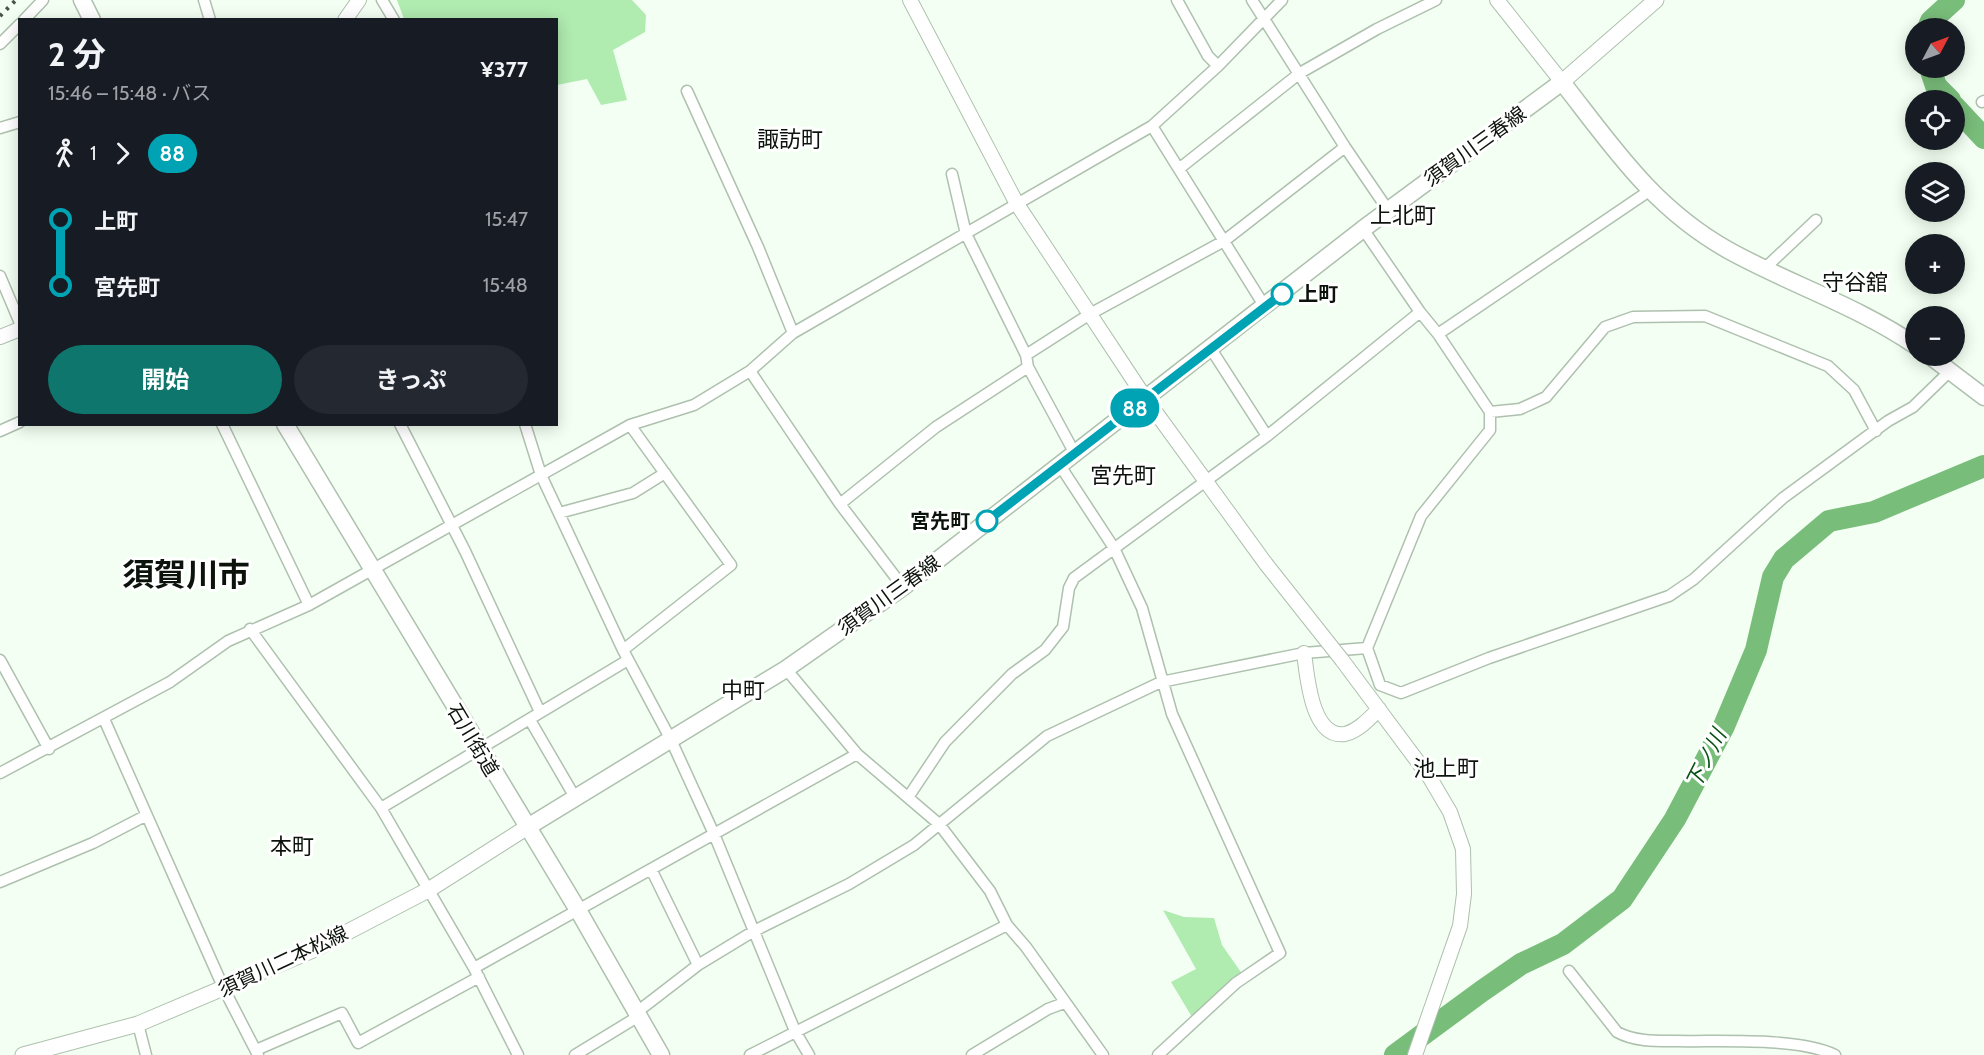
<!DOCTYPE html>
<html lang="ja">
<meta charset="utf-8">
<style>
body{margin:0;font-family:Cabin,"Noto Sans JP",sans-serif;background:#242831;color:#f1f3f6;height:100vh;display:flex;flex-direction:column;font-size:22px;white-space:nowrap}
*{box-sizing:border-box;margin:0}
p{font-size:20px;color:#9ea1a6}
.icon{flex:none;width:33px;height:33px;fill:none;stroke:currentColor;stroke-width:2;stroke-linecap:round;stroke-linejoin:round}
.map{position:relative;flex:1;overflow:hidden}
.side{position:absolute;left:18px;top:18px;width:540px;height:408px;display:flex;flex-direction:column;background:#171b24;border-radius:0px;box-shadow:0 3px 15px #0003}
.side>*{flex:none}
.badge{padding:0 12px;border-radius:20px;font-size:21px;line-height:39px}
.needle{width:39px;rotate:49deg}
.tools{position:absolute;left:1905px;top:18px;display:grid;gap:12px}
.tools a{display:grid;place-items:center;width:60px;height:60px;border-radius:50%;background:#171b24;box-shadow:0 3px 15px #0003;font-size:30px}
.map>.badge{position:absolute;translate:-50% -50%;box-shadow:0 0 0 3px #fff}
.legs{display:flex;align-items:center;gap:9px;height:66px;padding:0 30px;font-size:20px}
.legs p{margin-inline-start:auto}
.summary{display:flex;align-items:center;justify-content:space-between;height:102px;padding:0 30px}
h1{font-size:33px;font-weight:700;line-height:45px}
.action{display:flex;gap:12px;margin-top:auto;padding:12px 30px}
.action a{flex:1;height:69px;border-radius:36px;background:#0f766e;color:#fff;font-size:24px;font-weight:700;line-height:69px;text-align:center}
.action a+a{background:#242831;color:#f1f3f6}
ul{padding:0 30px;list-style:none}
li{display:flex;align-items:center;gap:21px;height:66px;font-size:22px}
li i{display:grid;place-items:center;width:9px;height:100%;margin:0 8px;background:currentColor}
li i::after{content:'';width:15px;height:15px;margin:-8px;border:4px solid;border-radius:50%;background:#171b24}
li p{margin-inline-start:auto}
li:first-child i{background:linear-gradient(#0000 50%,currentColor 0)}
li:last-child i{background:linear-gradient(currentColor 50%,#0000 0)}
.map>svg:first-child{display:block}
.green{fill:#b0ebb0}
.lines{fill:none;stroke-linecap:round;stroke-linejoin:round}
.river{stroke:#79bd7a;stroke-width:22}
.minor-casing{stroke:#aec0ae;stroke-width:13}
.tertiary-casing{stroke:#aec0ae;stroke-width:16}
.secondary-casing{stroke:#aec0ae;stroke-width:17}
.primary-casing{stroke:#aec0ae;stroke-width:19}
.minor{stroke:#fff;stroke-width:10}
.tertiary{stroke:#fff;stroke-width:14}
.secondary{stroke:#fff;stroke-width:15}
.primary{stroke:#fff;stroke-width:16}
.rail{stroke:#4b534b;stroke-width:4;stroke-dasharray:3 6;stroke-linecap:butt}
.tertiary-bridge-casing{stroke:#aec0ae;stroke-width:16;stroke-linecap:butt}
.tertiary-bridge{stroke:#fff;stroke-width:14}
.line-1-casing{stroke:#fff;stroke-width:14}
.line-1{stroke:#00a3b4;stroke-width:9}
.stop-1-dot{fill:#fff;stroke:#00a3b4;stroke-width:3}
.labels{text-anchor:middle;stroke-width:6;stroke-linejoin:round;paint-order:stroke}
.street-label{font-size:20px;fill:#0c120c;stroke:#fff}
.stop-label{font-size:20px;font-weight:bold;fill:#0c120c;stroke:#fff;text-anchor:start}
.water-label{font-size:21px;font-style:italic;fill:#055212;stroke:#fff}
.quarter-label{font-size:22px;fill:#0c120c;stroke:#fff}
.town-label{font-size:32px;font-weight:bold;fill:#0c120c;stroke:#fff}
</style>
<div class="map">
<svg width="1984" height="1055" viewBox="0 0 1984 1055">
<rect width="100%" height="100%" fill="#f3fff3"/>
<path class="green" d="M397 0H632L646 15 645 32 613 50 627 100 601 105 587 79 557 85 556 20 404 19Z
M1163 910 1184 917 1214 918 1222 945 1245 978 1192 1017 1171 982 1196 969Z"/>
<g class="lines">
<path class="river" d="M1928 28 1931 21 1954 0
M1930 68 1936 86 1950 100
M1954 106 1984 138
M1395 1055 1482 991 1521 964 1563 944 1622 899 1675 819 1724 726 1756 650 1773 577 1784 559 1829 521 1874 512 1984 466"/>
<g class="minor-casing">
<path id="minor" d="M204 0 210 20
M382 0 394 20
M1177 0 1208 56 1218 66
M1252 0 1345 147 1388 210
M24 20 43 0
M0 44 20 24
M687 91 758 247 793 333
M1982 102 1984 101
M1152 126 1265 307
M0 128 20 122
M1180 168 1300 73 1377 29 1436 0
M952 174 966 234 1026 355 1028 367 1074 452
M1363 229 1420 312 1438 334 1490 412V430L1421 516 1367 648 1380 685 1401 693 1489 658 1669 596 1694 579 1783 498 1888 421 1913 407 1951 370
M1764 269 1816 220
M0 276 20 323
M1438 334 1649 191
M1211 349 1267 436
M1026 355 1090 314 1224 241 1345 147
M750 371 840 504 903 587
M1490 412 1520 409 1546 397 1605 327 1633 317 1705 316 1828 366 1854 390 1876 431
M222 424 309 605
M400 424 465 551 540 712
M525 424 541 475 623 650 671 740 714 834 795 1031 809 1055
M0 431 20 422
M1059 464 1114 548 1142 608 1172 714 1280 953 1236 983 1158 1055
M840 504 936 427 1028 367
M559 513 633 493 665 473
M250 629 381 808 474 968 518 1055
M623 650 731 565 630 425
M0 660 49 749
M786 669 857 754 939 824 990 891 1007 925 1026 947 1103 1055
M104 719 224 989 258 1055
M530 720 576 799
M0 773 170 682 228 641 309 605 630 425 694 405 750 371 793 333 1152 126 1218 66 1282 0
M909 796 945 742 1012 674 1045 650 1063 627 1069 588 1074 578 1267 436 1420 312
M381 808 628 660
M652 871 698 965
M0 882 93 843 145 816
M474 968 857 754
M1569 971 1617 1032C1635 1042 1658 1041 1677 1041 1719 1042 1798 1037 1835 1055
M637 1012 698 965 754 931 849 884 914 845 1047 736 1161 682 1304 653 1367 648
M138 1024 146 1055
M256 1050 342 1013 358 1043 479 977
M575 1055 639 1016
M750 1055 1007 925
M972 1055 1048 1009 1064 1003"/>
</g>
<g class="tertiary-casing">
<path id="tertiary" d="M910 0 1017 204 1146 399 1266 564
M1497 0 1562 82
M345 20 359 0
M0 337 20 329
M1304 653C1307 674 1311 739 1345 734 1358 731 1370 718 1379 709
M1342 660 1430 778 1450 812 1463 849 1464 894 1460 926 1415 1055"/>
</g>
<g class="secondary-casing">
<path id="secondary" d="M1562 82 1656 0
M23 1055 138 1024 313 950 430 889 526 828"/>
</g>
<g class="primary-casing">
<path id="primary" d="M82 0 92 20
M1930 356 1984 397
M285 424 578 910 661 1055
M526 828 786 669 903 587 1363 229 1562 82C1613 147 1653 208 1728 250 1789 284 1858 306 1916 346"/>
</g>
<use href="#minor" class="minor"/>
<use href="#tertiary" class="tertiary"/>
<use href="#secondary" class="secondary"/>
<use href="#primary" class="primary"/>
<path class="rail" d="M0 16 16 0"/>
<g class="tertiary-bridge-casing">
<path id="tertiary-bridge" d="M1266 564 1342 660"/>
</g>
<use href="#tertiary-bridge" class="tertiary-bridge"/>
</g>
<g class="lines">
<g class="line-1-casing">
<path id="line-1" d="M987 521 1282 294"/>
</g>
<use href="#line-1" class="line-1"/>
</g>
<g class="stop-1-dot">
<circle cx="1282" cy="294" r="10"/>
<circle cx="987" cy="521" r="10"/>
</g>
<g class="labels">
<g class="street-label">
<text transform="translate(1475 146) rotate(-36)" y="7">須賀川三春線</text>
<text transform="translate(889 595) rotate(-36)" y="7">須賀川三春線</text>
<text transform="translate(473 740) rotate(59)" y="7">石川街道</text>
<text transform="translate(283 961) rotate(-25)" y="7">須賀川二本松線</text>
</g>
<g class="stop-label">
<text x="1298" y="301">上町</text>
<text x="970" y="528" text-anchor="end">宮先町</text>
</g>
<g class="water-label">
<text transform="translate(1706 759) rotate(-63)" y="7">下ノ川</text>
</g>
<g class="quarter-label">
<text x="790" y="147">諏訪町</text>
<text x="1403" y="223">上北町</text>
<text x="1855" y="290">守谷舘</text>
<text x="1123" y="483">宮先町</text>
<text x="743" y="698">中町</text>
<text x="1446" y="776">池上町</text>
<text x="292" y="854">本町</text>
</g>
<g class="town-label">
<text x="186" y="586">須賀川市</text>
</g>
</g>
</svg>
<div class="tools">
<a><svg class="needle" viewBox="-14 -14 28 28"><path d="M0-13l5 13h-10z" fill="#e53935"/><path d="M0 13l5-13h-10z" fill="#9ea1a6"/></svg></a>
<a><svg class="icon" aria-label="locate" viewBox="0 0 24 24"><circle cx="12" cy="12" r="6"/><path d="M12 2v4M12 18v4M2 12h4M18 12h4"/></svg></a>
<a><svg class="icon" aria-label="layers" viewBox="0 0 24 24"><path d="M12 4l9 5-9 5-9-5zM3 14l9 5 9-5"/></svg></a>
<a>+</a>
<a>−</a>
</div>
<b class="badge" style="left:1135px;top:408px;background:#00a3b4;color:#fff">88</b>
<section class="side">
<div class="summary"><div><h1>2 分</h1><p>15:46 – 15:48 · バス</p></div><b>¥377</b></div>
<div class="legs"><svg class="icon" aria-label="walk" viewBox="0 0 24 24"><circle cx="13" cy="4" r="2"/><path d="M13 8l-2 6 4 7M11 14l-3 7M7 12l3-4h3l4 4"/></svg>1<svg class="icon" aria-label="forward" viewBox="0 0 24 24"><path d="M9 5l7 7-7 7"/></svg><b class="badge" style="background:#00a3b4;color:#fff">88</b></div>
<ul>
<li><i style="color:#00a3b4"></i><b>上町</b><p>15:47</p></li>
<li><i style="color:#00a3b4"></i><b>宮先町</b><p>15:48</p></li>
</ul>
<div class="action"><a>開始</a><a>きっぷ</a></div>
</section>
</div>
